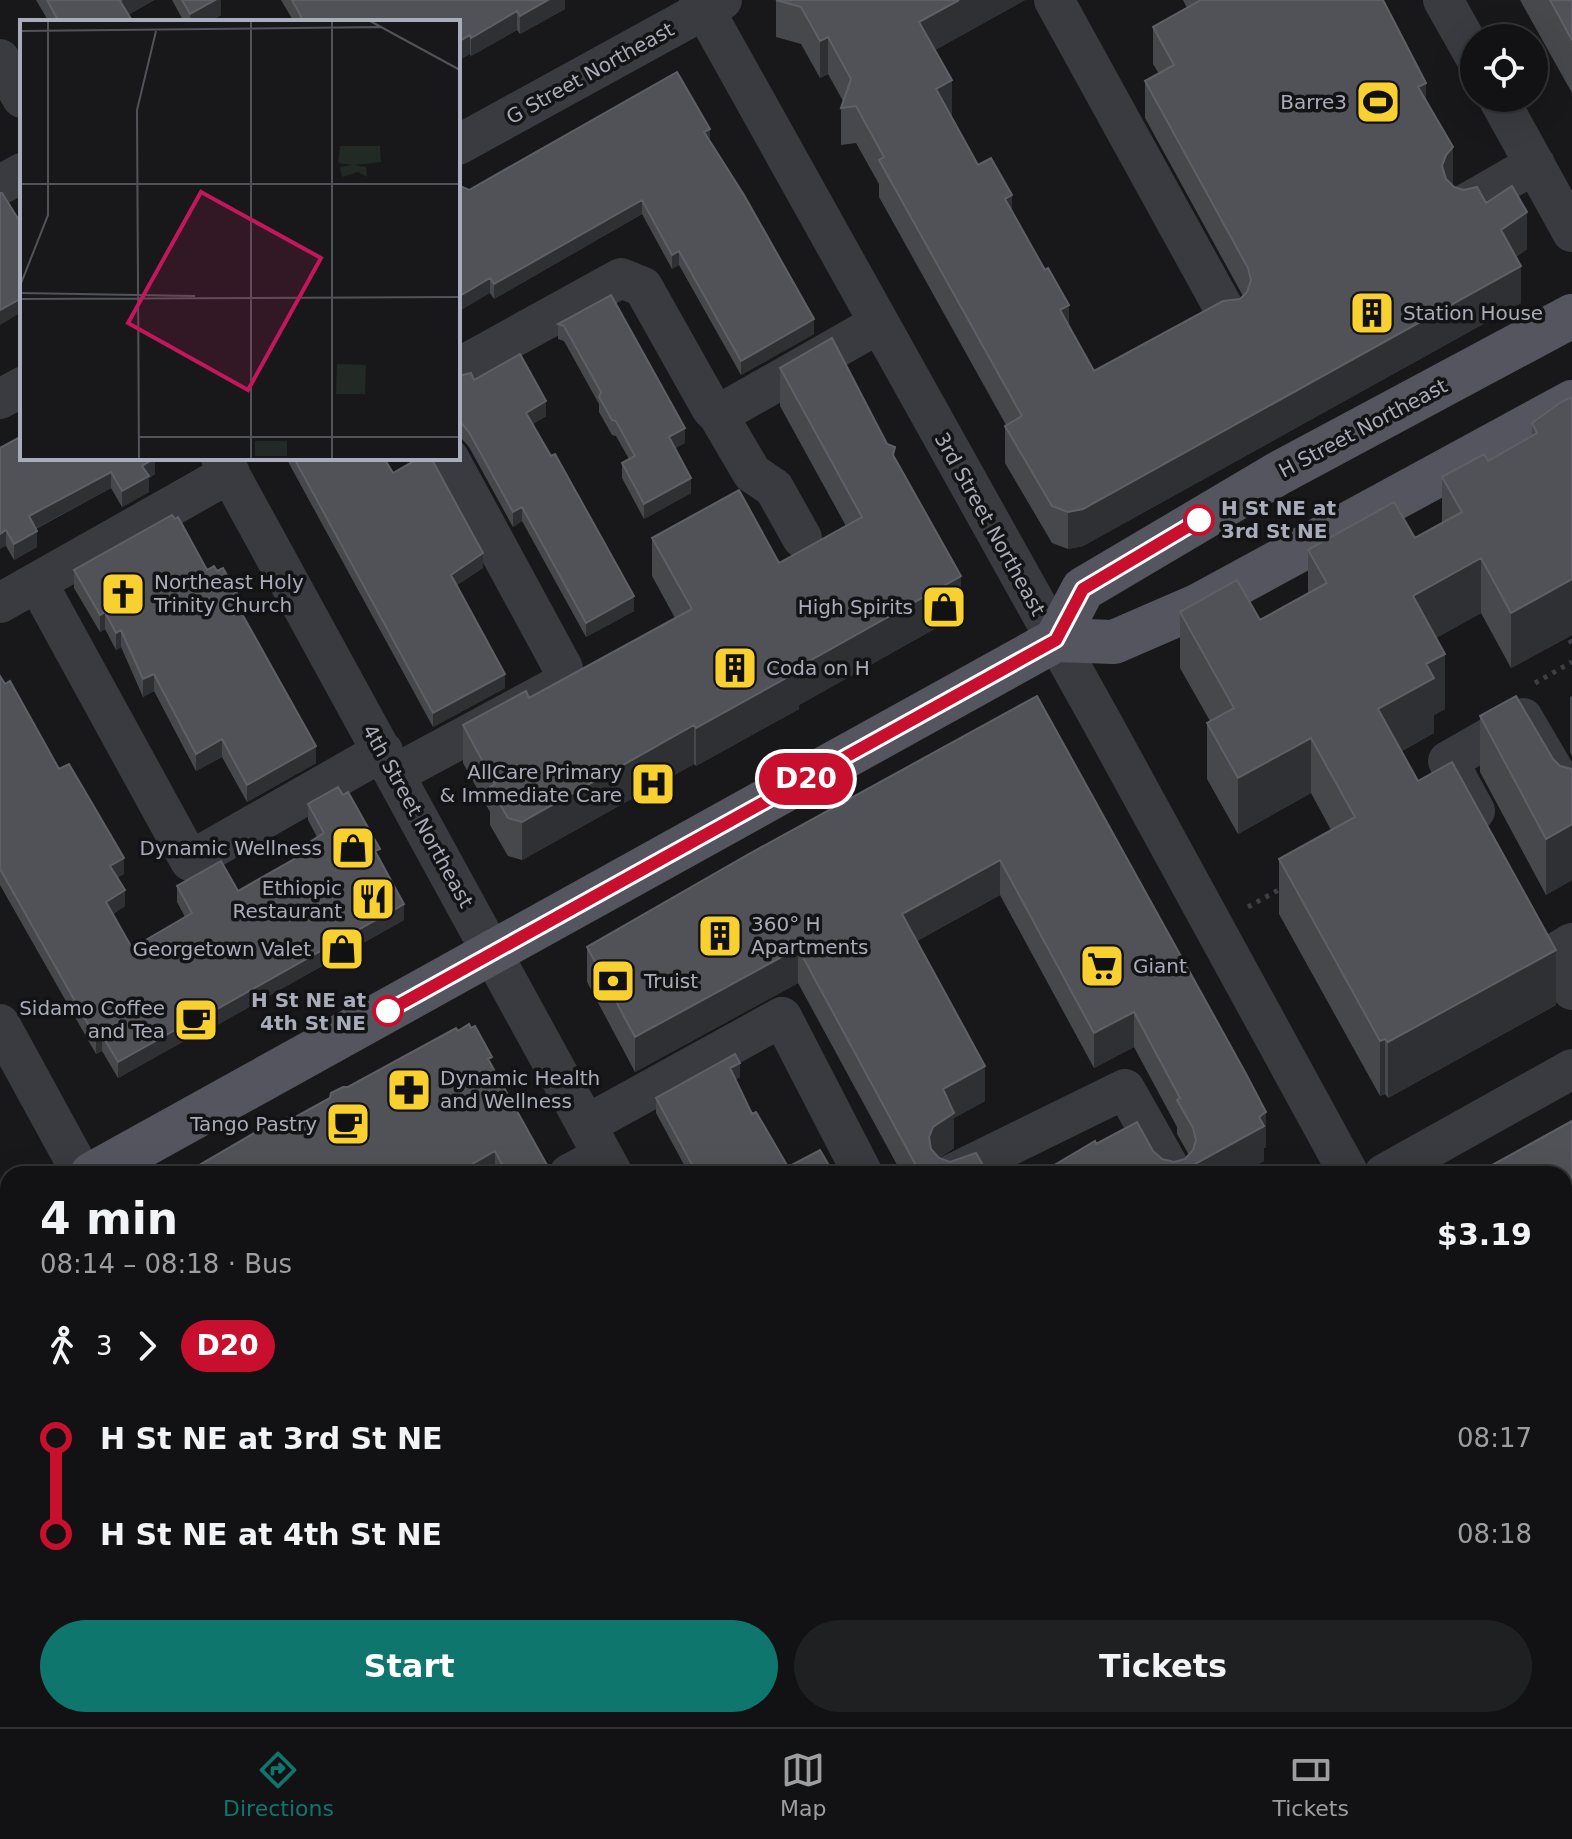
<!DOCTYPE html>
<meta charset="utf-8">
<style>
body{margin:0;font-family:"DejaVu Sans",sans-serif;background:#1f2022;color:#f1f3f6;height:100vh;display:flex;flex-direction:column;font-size:30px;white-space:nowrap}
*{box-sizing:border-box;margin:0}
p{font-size:26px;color:#9c9ea0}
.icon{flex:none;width:44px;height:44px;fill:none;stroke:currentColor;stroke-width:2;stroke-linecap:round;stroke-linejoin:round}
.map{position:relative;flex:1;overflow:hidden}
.details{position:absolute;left:0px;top:1166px;width:1572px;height:562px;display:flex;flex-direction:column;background:#121214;border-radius:24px 24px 0 0;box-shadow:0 8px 32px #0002,0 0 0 2px #313234}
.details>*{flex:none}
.badge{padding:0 16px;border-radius:26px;font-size:28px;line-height:52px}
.fabs{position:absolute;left:1460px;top:24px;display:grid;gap:16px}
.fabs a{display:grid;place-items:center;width:88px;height:88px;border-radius:50%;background:#121214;box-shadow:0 8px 32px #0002,0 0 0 2px #313234;font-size:40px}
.map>.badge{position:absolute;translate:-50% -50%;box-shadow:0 0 0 4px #fff}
.legs{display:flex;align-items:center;gap:12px;height:88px;padding:0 40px;font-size:26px}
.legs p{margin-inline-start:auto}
.summary{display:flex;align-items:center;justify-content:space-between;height:136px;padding:0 40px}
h1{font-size:44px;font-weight:700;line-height:60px}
.action{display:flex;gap:16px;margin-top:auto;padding:16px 40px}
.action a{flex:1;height:92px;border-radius:48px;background:#0f766e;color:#fff;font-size:32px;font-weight:700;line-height:92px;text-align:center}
.action a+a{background:#1f2022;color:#f1f3f6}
ul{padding:0 40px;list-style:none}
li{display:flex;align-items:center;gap:28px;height:96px;font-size:30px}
li i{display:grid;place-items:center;width:12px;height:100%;margin:0 10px;background:currentColor}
li i::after{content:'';width:20px;height:20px;margin:-10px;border:6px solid;border-radius:50%;background:#121214}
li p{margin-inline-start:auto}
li:first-child i{background:linear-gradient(#0000 50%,currentColor 0)}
li:last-child i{background:linear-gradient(currentColor 50%,#0000 0)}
.menu{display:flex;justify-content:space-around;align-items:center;height:112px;border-top:2px solid #313234;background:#121214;font-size:22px;color:#9c9ea0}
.menu a{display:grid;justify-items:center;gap:4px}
.menu .current{color:#0f766e}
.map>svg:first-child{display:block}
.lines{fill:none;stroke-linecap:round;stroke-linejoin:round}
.path{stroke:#3e3f46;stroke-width:5;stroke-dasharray:4 6;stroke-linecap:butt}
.minor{stroke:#3a3b41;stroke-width:40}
.major{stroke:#54555e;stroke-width:44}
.wall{fill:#46484c}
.shaded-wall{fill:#2f3033}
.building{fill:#515258;stroke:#5f6067;stroke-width:2}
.line-1-casing{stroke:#fff;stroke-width:18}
.line-1{stroke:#c8102e;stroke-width:12}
.stop-1-dot{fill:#fff;stroke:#c8102e;stroke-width:4}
.labels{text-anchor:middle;stroke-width:7;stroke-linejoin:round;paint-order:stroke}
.street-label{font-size:20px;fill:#a9acba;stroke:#131315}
.poi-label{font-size:20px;fill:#a9acba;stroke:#131315;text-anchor:end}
.stop-label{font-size:20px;font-weight:bold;fill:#a9acba;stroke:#131315;text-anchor:start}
.inset-road{fill:none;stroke:#52535a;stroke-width:2}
.view{fill:#c2185b;fill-opacity:0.15;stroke:#c2185b;stroke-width:4}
.inset-edge{fill:none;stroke:#a9acba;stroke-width:4}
</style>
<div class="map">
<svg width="1572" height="1727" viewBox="0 0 1572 1727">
<rect width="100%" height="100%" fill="#18181a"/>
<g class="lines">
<path class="path" d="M1565 631 1572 644
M1535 683 1572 662
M1248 907 1282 888"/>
<path class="minor" d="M699 0 1103 724 1349 1174
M1054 0 1228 316
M1443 0 1474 55
M0 59 22 98
M1498 98 1572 232
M458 145 722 0
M0 185 22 173
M1465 204 1535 164
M458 368 621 278 643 287 711 408 718 415 752 473 774 488 802 538
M0 399 22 387
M718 415 878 324
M221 458 613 1174
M37 582 190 861 383 751
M0 603 230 473
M395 774 560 685 563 668 449 458
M1475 811 1448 761 1523 718 1572 802
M1572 943 1552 955 1572 990
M0 1024 82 1174
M586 1125 782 1017 863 1174
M569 1174 603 1156
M952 1174 1125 1089 1173 1174
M1384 1174 1572 1069
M1564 1270 1572 1266
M1564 1411 1572 1407
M0 1470 8 1466
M0 1532 8 1547
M1564 1559 1572 1574
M178 1720 182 1727
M658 1720 662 1727
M916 1720 920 1727
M1287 1720 1291 1727
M383 1727 396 1720"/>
<path class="major" d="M1056 640 1114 642 1197 606 1572 402
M92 1174 1056 640 1083 589 1279 473 1572 316
M0 1224 8 1219"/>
</g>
<path class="wall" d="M36 0H154L128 15 133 22H49Z
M172 0H221V15L209 22H184Z
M281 0H565V9L520 34 517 30 471 56 470 54 458 60V22H294Z
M776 0H1025L935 50 951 118 978 165 1012 211 1069 326 1094 371 1240 299 1243 296 1145 118V81L1159 74 1153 64V27L1187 8 1183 0H1383L1426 100 1453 184 1452 185 1486 203 1527 249 1516 257 1521 303 1083 546 1068 549 1052 543 1005 463V426L1006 425 879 197V184L856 143 841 145V108L843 101 828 74 820 78 801 44 776 37Z
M1520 0H1572V93Z
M710 141 814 334 741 375 679 265 672 269 642 214 494 299 490 293 469 190Z
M611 295 685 443 675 448 691 493 644 519 622 478V463L629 459 616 436 612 435 599 412V404L564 341 558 339V324Z
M780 368 895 460 961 614 799 705V709L696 766 694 764 522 860 508 856 490 825V812L463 763V725L529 698 675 618 652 576V538L779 563 846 526 780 406Z
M458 376 474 380 546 416 533 424 634 611 586 637 522 521 513 527 469 447 462 439 458 438Z
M1572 397V635L1511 668 1481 613 1436 638 1445 709 1434 715V733L1402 751 1418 781 1556 1005 1388 1098 1385 1094 1380 1096 1279 914V859L1331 830 1311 793 1238 834 1207 779V723L1210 721 1180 668V612L1260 620 1308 593V550L1415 538 1442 523V477L1488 461 1532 436V423Z
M0 448 155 474 149 478V492L122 507 111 488 36 529 37 547 14 560 6 546Z
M286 458H384L393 473 483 568 457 585 505 688 433 727Z
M74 570H207L242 613 316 763 247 802 222 757 196 771 154 691 143 697 121 647 116 650 105 629 100 632 74 588Z
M0 676 124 874 118 877 125 906 113 914 132 948 185 917 177 902V886L238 891 300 856V848L317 837 308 820V804L380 860 404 920 194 1038 193 1036 118 1078 102 1051 96 1054 0 885Z
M1037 696 1266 1147 1264 1148V1161L1240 1174H1046V1170L1096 1144 1153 1151 1162 1159 1174 1162 1185 1159 1189 1155 1177 1134V1127L1134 1047 1094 1068 1000 895 917 941 985 1101 954 1118V1148L939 1158 988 1174H902L798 983 635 1072 587 982V947Z
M1572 696V756L1570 752V697Z
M1480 716 1572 880 1546 895 1480 772Z
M492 1066 552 1174H498L495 1167 483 1174H184L269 1127 290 1120 348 1087Z
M740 1077 735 1080 752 1114 788 1167 834 1174H689L656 1113V1098Z
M1572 1121V1244L1564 1245V1174Z
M8 1276 3 1432 0 1427V1280Z
M769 1720H853L856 1727H771Z
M990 1720H1148V1727H994Z
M1234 1720H1266V1726L1238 1727Z"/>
<path class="shaded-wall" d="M121 0H154L120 19Z
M215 0H221V15L209 22H190V14Z
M548 0H565V9L520 34V16Z
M959 0H1025L919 59V22Z
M517 11V30L471 56V38Z
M470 35V54L458 60V42Z
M828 37V74L820 78V41Z
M952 80V118L936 89Z
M1426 83V120L1418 87Z
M710 129V144L704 132Z
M1453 147V184L1446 192 1442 166 1446 155Z
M1012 195V232L1005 199Z
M642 200V214L494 299V284Z
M1527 212V249L1501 267V230Z
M679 251V265L672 269V255Z
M1521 266V303L1083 546 1068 549V512Z
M490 278V293L458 312V297Z
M22 298V312L0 325V310Z
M1069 305V342L1060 310Z
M814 319V334L741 375V361Z
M546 401V416L526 428V413Z
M685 428V443L669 452V437Z
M155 458V474L149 478V492L122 507V491L142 466Z
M111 472V488L29 532V516Z
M691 478V493L644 519V504Z
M522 507V521L513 527V512Z
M6 530V546L0 549V534Z
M37 531V547L14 560V544Z
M483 553V568L451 589V575Z
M1481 558V613L1413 651V596Z
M961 576V614L799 705V709L696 766V728L797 668Z
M1572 579V635L1511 668V613Z
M634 596V611L586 637V623Z
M105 612V629L100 632V615Z
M121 630V647L116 650V633Z
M1445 654V709L1434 715V733L1378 764V709L1426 664Z
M154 674V691L143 697V679Z
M505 674V688L433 727V713Z
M694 725V764L522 860V822Z
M1311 738V793L1238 834V778Z
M222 739V757L196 771V754Z
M316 746V763L247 802V785Z
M1572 824V880L1546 895V839Z
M124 858V874L110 882V866Z
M1000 860V895L902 949V914Z
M125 890V906L106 918V902Z
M404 904V920L194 1038V1022Z
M798 948V983L635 1072V1037Z
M1556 950V1005L1388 1098V1042Z
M1134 1012V1047L1094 1068V1033Z
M193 1020V1036L118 1078V1062Z
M102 1035V1051L96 1054V1038Z
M1385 1039V1094L1380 1096V1041Z
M740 1063V1077L730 1083V1068Z
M985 1066V1101L954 1118V1148L933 1162 929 1137 943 1089Z
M1266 1112V1147L1264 1148V1161L1240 1174H1177Z
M495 1151V1167L483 1174H462V1170Z
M460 1167V1174H447Z
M1572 1349V1374L1564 1378V1354Z
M8 1412V1429L3 1432V1415Z
M1567 1680V1707L1564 1708V1682Z
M224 1720H253L241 1727H212Z
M1133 1720H1148V1727H1120Z
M1250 1720H1266V1726L1244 1727V1723Z
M1491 1720H1520V1727H1478Z
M1521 1720H1543L1530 1727H1521Z"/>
<path class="building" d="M47 0H121L120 1 133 22H59Z
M182 0H215L190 14Z
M292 0H548L520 16 517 11 471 38 470 35 458 42V22H304Z
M776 0H959L919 22 952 80 936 89 978 165 991 158 1012 195 1005 199 1045 270 1048 268 1069 305 1060 310 1094 371 1223 301 1240 299 1247 292 1251 280 1248 268 1145 81 1174 65 1153 27 1201 0H1383L1426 83 1418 87 1453 147 1446 155 1442 166 1446 179 1454 187 1464 190 1477 187 1486 203 1512 186 1527 212 1501 230 1521 266 1083 509 1068 512 1052 506 1005 426 1022 416 879 160 884 157 856 106 841 108 851 79 828 37 820 41 801 7Z
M1550 0H1572V40Z
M677 72 710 129 704 132 744 195 814 319 741 361 679 251 672 255 642 200 494 284 490 278 458 297V185L469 190Z
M0 193H2L22 225V298L0 310Z
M611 295 685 428 669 437 691 478 644 504 622 463 635 456 616 421 612 420 599 397 601 392 564 326 558 324Z
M832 338 887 444 895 447 893 455 961 576 797 668 799 671 696 728 694 725 522 822 508 818 490 787 495 784 463 725 526 691 529 698 692 609 652 538 739 490 779 563 862 517 780 368Z
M520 354 546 401 526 413 551 456 555 454 634 596 586 623 522 507 513 512 469 432 462 424 458 423V376L471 373 474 380Z
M1572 397V579L1511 613 1481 558 1413 596 1445 654 1426 664 1434 678 1378 709 1418 781 1452 762 1556 950 1388 1042 1385 1039 1380 1041 1279 859 1355 817 1311 738 1238 778 1207 723 1234 708 1180 612 1237 580 1260 620 1327 583 1308 550 1394 502 1415 538 1462 512 1442 477 1484 454 1488 461 1537 433 1532 423 1561 402Z
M22 436V458H155L142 466 149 476 122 491 111 472 29 516 37 531 14 544 6 530 0 534V448Z
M294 458H384L393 473 419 458H431L483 553 451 575 505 674 433 713Z
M172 515 175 519 178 517 207 570 214 566 217 571 223 568 242 602 237 605 316 746 247 785 222 739 196 754 154 674 143 679 121 630 116 633 105 612 100 615 74 570Z
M0 676 5 684 10 681 59 769 69 764 124 858 110 866 125 890 106 902 132 948 192 913 177 886 221 861 238 891 303 854 300 848 324 833 308 804 338 787 343 795 348 792 380 849 375 851 404 904 194 1022 193 1020 118 1062 102 1035 96 1038 0 869Z
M1037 696 1245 1072 1266 1112 1259 1117 1264 1126 1177 1174H1049L1046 1170 1095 1141 1096 1144 1137 1122 1153 1151 1162 1159 1174 1162 1185 1159 1193 1150 1196 1140 1193 1128 1177 1100 1180 1098 1134 1012 1094 1033 1000 860 902 914 985 1066 943 1089 954 1113 933 1127 929 1137 931 1149 939 1158 950 1162 976 1153 988 1174H913L919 1171 798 948 635 1037 587 947 747 855Z
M1516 696 1553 759 1560 766 1572 769V824L1546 839 1480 716Z
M469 1024 471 1028 475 1026 492 1057 488 1059 552 1174H507L495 1151 462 1170 460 1167 447 1174H184L268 1125 269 1127 288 1117 290 1120 330 1098 331 1093 343 1087H348L456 1028 458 1031Z
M735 1054 740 1063 730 1068 752 1114 756 1112 788 1167 820 1150 834 1174H697L656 1098Z
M1572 1121V1219L1564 1220V1174H1476Z
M1572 1267V1349L1564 1354V1268Z
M8 1276V1412L3 1415 0 1410V1280Z
M8 1563V1720H162L168 1727H0V1567Z
M202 1720H224L212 1727H196Z
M509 1720H640L644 1727H498Z
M776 1720H853L856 1727H780Z
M1005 1720H1133L1120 1727H1009Z
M1313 1720H1491L1478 1727H1314L1311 1721Z"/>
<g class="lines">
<g class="line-1-casing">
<path id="line-1" d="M388 1011 1056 640 1083 589 1199 520"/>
</g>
<use href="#line-1" class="line-1"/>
</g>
<defs>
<g id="stadium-square" transform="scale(2.3)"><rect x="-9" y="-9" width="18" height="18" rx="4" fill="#f8d131" stroke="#131315"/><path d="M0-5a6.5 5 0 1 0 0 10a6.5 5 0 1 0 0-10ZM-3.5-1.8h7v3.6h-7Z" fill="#111"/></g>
<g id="building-square" transform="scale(2.3)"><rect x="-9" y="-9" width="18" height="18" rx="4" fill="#f8d131" stroke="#131315"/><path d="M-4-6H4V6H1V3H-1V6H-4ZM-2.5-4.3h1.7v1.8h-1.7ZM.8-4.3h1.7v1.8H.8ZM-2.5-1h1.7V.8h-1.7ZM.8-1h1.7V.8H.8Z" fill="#111"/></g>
<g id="church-square" transform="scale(2.3)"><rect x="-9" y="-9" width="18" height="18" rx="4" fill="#f8d131" stroke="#131315"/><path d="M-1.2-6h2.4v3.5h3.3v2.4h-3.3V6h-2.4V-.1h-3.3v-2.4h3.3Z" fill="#111"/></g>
<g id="shop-square" transform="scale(2.3)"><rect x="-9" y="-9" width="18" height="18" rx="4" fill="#f8d131" stroke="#131315"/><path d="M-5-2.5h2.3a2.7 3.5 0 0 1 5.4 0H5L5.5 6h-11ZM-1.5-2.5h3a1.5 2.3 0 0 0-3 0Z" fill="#111"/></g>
<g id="hospital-square" transform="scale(2.3)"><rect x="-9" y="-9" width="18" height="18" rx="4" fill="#f8d131" stroke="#131315"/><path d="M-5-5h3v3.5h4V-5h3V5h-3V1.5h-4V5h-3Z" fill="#111"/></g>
<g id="restaurant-square" transform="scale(2.3)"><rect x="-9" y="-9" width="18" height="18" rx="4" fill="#f8d131" stroke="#131315"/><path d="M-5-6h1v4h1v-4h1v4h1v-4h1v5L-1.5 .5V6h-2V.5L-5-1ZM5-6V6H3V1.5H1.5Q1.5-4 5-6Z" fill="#111"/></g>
<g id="supermarket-square" transform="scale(2.3)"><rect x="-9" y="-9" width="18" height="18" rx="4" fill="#f8d131" stroke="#131315"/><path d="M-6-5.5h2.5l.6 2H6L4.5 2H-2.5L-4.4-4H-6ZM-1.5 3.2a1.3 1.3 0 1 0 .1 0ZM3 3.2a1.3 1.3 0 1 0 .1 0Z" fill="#111"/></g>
<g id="bank-square" transform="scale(2.3)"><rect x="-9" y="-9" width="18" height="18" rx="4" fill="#f8d131" stroke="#131315"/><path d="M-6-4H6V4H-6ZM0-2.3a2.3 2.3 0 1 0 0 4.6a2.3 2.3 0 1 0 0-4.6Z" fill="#111"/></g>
<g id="cafe-square" transform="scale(2.3)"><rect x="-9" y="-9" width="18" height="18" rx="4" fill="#f8d131" stroke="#131315"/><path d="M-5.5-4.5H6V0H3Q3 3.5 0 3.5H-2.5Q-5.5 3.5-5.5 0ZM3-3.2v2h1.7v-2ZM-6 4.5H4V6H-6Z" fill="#111"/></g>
<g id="pharmacy-square" transform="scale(2.3)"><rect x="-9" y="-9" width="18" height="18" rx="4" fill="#f8d131" stroke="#131315"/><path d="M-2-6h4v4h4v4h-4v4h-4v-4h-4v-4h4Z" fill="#111"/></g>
</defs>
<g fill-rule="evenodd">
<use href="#stadium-square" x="1378" y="102"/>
<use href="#building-square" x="1372" y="313"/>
<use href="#church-square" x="123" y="594"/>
<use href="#shop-square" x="944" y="607"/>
<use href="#building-square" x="735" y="668"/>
<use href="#hospital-square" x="653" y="784"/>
<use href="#shop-square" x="353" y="848"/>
<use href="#restaurant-square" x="373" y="899"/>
<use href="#building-square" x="720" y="936"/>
<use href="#shop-square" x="342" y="949"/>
<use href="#supermarket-square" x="1102" y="966"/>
<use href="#bank-square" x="613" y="981"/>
<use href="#cafe-square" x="196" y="1020"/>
<use href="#pharmacy-square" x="409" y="1090"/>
<use href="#cafe-square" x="348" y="1124"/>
</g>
<g class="stop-1-dot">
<circle cx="1199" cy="520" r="14"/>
<circle cx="388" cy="1011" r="14"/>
</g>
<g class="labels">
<g class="street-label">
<text transform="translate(590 73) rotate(-29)" y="7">G Street Northeast</text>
<text transform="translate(1363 428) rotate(-28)" y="7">H Street Northeast</text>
<text transform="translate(990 524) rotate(61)" y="7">3rd Street Northeast</text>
<text transform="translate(418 816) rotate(61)" y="7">4th Street Northeast</text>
</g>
<g class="poi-label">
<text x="1347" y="109">Barre3</text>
<text x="1403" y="320" text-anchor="start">Station House</text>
<text x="154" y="589" text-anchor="start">Northeast Holy<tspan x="154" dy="23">Trinity Church</tspan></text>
<text x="913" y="614">High Spirits</text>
<text x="766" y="675" text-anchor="start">Coda on H</text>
<text x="622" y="779">AllCare Primary<tspan x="622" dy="23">&amp; Immediate Care</tspan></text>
<text x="322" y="855">Dynamic Wellness</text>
<text x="342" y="895">Ethiopic<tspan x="342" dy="23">Restaurant</tspan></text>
<text x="751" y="931" text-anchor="start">360° H<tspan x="751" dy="23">Apartments</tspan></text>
<text x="311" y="956">Georgetown Valet</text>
<text x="1133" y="973" text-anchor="start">Giant</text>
<text x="644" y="988" text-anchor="start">Truist</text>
<text x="165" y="1015">Sidamo Coffee<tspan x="165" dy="23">and Tea</tspan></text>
<text x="440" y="1085" text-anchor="start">Dynamic Health<tspan x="440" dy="23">and Wellness</tspan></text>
<text x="317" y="1131">Tango Pastry</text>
</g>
<g class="stop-label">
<text x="1221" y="515">H St NE at<tspan x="1221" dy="23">3rd St NE</tspan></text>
<text x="366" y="1007" text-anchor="end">H St NE at<tspan x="366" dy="23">4th St NE</tspan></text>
</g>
</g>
<g transform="translate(20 20)">
<rect width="440" height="440" fill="#18181a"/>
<path d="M320 126H360L361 142 335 145 346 147 347 157 338 152 322 157 320 147 333 145 318 143ZM317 344 346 345 345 374H316ZM235 421H267V436H235Z" fill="#212a24"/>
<path class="inset-road" d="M231 1V439M350 1 440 50M0 11 362 7M0 164H440M0 266 28 195V1M0 273 175 276M0 279 440 277M119 417H440M119 439 117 90 136 11M312 439V1"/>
<path class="view" d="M181 172 301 238 228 370 108 303Z"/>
<rect width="440" height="440" class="inset-edge"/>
</g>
</svg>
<div class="fabs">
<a><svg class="icon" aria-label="locate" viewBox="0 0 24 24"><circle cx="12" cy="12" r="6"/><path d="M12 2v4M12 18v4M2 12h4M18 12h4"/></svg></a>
</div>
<b class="badge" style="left:806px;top:779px;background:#c8102e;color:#fff">D20</b>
<section class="details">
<div class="summary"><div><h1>4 min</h1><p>08:14 – 08:18 · Bus</p></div><b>$3.19</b></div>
<div class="legs"><svg class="icon" aria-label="walk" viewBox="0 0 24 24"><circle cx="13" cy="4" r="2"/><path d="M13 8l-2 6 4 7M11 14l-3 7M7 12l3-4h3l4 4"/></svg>3<svg class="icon" aria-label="forward" viewBox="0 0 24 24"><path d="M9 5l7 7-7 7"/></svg><b class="badge" style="background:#c8102e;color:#fff">D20</b></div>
<ul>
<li><i style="color:#c8102e"></i><b>H St NE at 3rd St NE</b><p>08:17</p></li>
<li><i style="color:#c8102e"></i><b>H St NE at 4th St NE</b><p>08:18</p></li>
</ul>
<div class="action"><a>Start</a><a>Tickets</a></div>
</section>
</div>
<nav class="menu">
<a class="current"><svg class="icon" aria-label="directions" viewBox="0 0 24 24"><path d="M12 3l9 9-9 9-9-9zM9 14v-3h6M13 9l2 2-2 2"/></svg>Directions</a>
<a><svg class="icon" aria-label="map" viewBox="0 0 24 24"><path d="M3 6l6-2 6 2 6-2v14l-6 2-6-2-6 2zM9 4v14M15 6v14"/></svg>Map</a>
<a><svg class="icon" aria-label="tickets" viewBox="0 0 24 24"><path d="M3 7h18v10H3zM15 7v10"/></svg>Tickets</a>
</nav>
